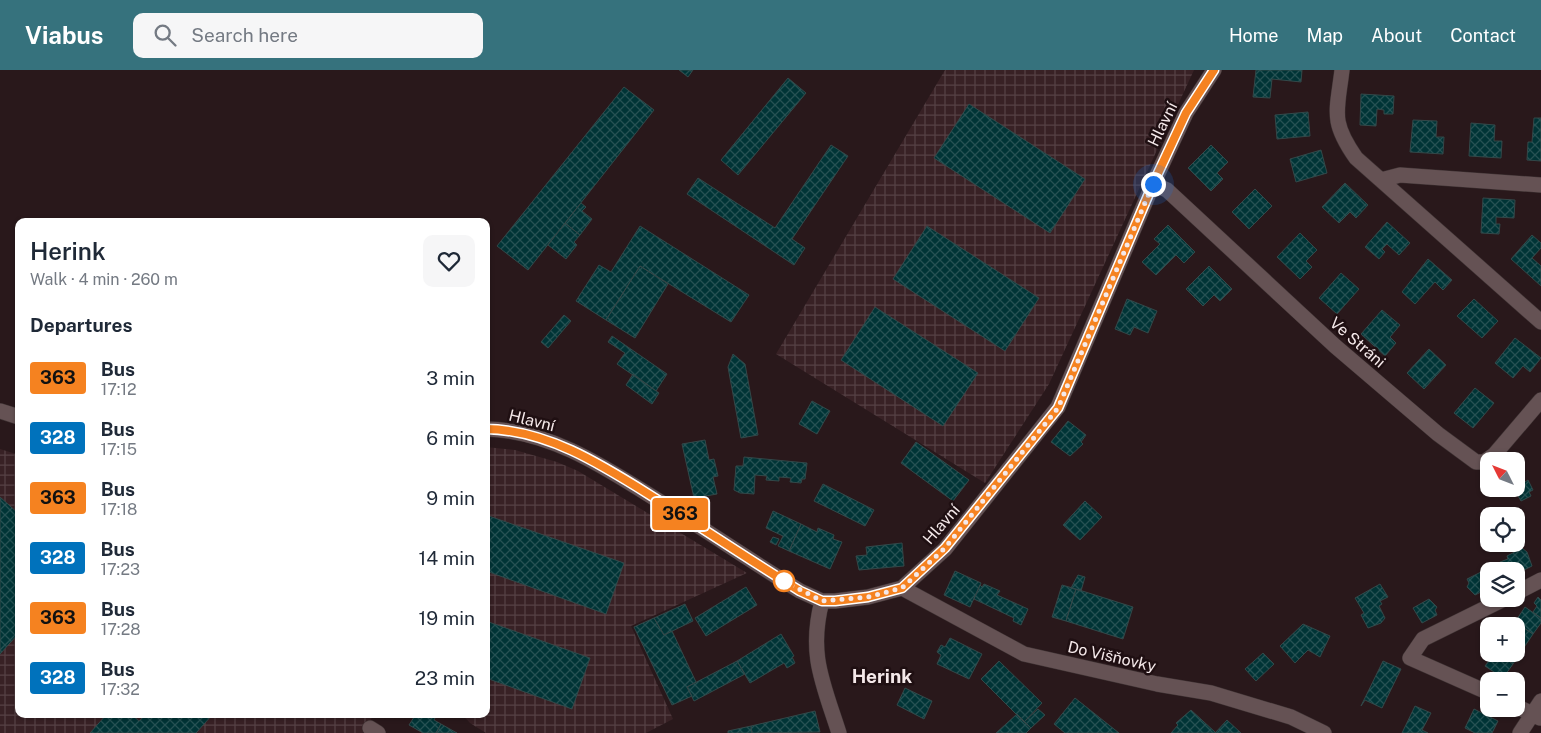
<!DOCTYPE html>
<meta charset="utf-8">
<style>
body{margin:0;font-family:"Public Sans",sans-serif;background:#f6f6f7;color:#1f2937;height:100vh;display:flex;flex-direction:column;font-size:19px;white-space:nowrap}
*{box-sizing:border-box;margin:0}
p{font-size:16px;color:#747a83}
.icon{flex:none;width:28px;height:28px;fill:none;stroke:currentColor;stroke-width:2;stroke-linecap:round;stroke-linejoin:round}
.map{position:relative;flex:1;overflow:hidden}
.sheet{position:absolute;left:15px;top:148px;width:475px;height:500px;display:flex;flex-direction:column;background:#fff;border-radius:10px;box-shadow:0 1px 4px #0004}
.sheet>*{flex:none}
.badge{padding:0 10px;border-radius:4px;font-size:18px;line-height:32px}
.needle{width:32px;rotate:312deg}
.fabs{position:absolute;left:1480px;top:382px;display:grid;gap:10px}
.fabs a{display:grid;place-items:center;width:45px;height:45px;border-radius:10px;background:#fff;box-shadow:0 1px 4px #0004;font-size:25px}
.you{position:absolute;width:25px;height:25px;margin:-12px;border:4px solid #fff;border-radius:50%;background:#1a73e8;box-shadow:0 0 0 8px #1a73e833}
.map>.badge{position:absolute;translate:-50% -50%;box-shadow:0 0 0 2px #fff}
h2{padding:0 15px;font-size:19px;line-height:45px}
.round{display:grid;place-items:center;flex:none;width:52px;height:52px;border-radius:10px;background:#f6f6f7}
.overview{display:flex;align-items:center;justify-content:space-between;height:85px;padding:0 15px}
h1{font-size:24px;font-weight:600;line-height:38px}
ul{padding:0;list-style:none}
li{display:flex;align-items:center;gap:15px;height:60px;padding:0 15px}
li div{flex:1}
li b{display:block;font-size:19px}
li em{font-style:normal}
li .badge{min-width:55px;font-weight:700;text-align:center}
header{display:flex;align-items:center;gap:30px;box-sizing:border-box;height:70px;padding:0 25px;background:#36727d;color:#fff}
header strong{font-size:24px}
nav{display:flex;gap:28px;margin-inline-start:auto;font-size:18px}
.search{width:350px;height:45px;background:#f6f6f7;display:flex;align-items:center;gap:12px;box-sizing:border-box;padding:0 18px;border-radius:10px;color:#747a83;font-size:19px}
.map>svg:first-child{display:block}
.industrial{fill:url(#industrial-grid)}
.building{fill:url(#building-cross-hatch);stroke:#334849}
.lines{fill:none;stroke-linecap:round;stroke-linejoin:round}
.minor-casing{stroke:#3e3233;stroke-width:16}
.minor{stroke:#655254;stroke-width:15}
.line-casing{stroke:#fff;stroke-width:11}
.line{stroke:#f58220;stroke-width:8}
.walk{stroke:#f4e8e9;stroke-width:5;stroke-dasharray:0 9}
.stop-dot{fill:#fff;stroke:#f58220;stroke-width:2.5}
.labels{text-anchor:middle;stroke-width:5;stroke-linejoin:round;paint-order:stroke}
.street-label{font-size:16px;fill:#f4e8e9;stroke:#1f0f12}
.quarter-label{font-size:19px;font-weight:bold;fill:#f4e8e9;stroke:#1f0f12}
</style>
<header>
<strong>Viabus</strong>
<div class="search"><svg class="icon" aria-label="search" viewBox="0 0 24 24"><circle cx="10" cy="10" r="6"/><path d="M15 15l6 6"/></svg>Search here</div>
<nav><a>Home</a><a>Map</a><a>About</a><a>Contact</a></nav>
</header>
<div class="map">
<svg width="1541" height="663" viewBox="0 0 1541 663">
<defs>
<pattern id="industrial-grid" width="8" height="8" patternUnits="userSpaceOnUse" patternTransform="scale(1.25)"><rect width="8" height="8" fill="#382125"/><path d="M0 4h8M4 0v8" fill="none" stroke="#554145"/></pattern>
<pattern id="building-cross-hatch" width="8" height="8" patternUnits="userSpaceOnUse" patternTransform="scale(1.25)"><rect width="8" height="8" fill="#003436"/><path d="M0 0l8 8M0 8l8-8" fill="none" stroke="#265153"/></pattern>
</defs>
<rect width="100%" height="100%" fill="#29181b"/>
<path class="industrial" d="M945 0H1194L1049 314 985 413 776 284Z
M486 377 515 380 557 392 578 401 747 503 631 556 673 649 646 663H486L470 653 462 644H486Z
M0 379 19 385V644H374L363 663H0Z"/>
<path class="building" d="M679 0H693L688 7Z
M1256 0H1302L1301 12 1272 9 1270 28 1253 27Z
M788 8 806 23 738 105 721 90Z
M624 17 654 40 528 200 497 176Z
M1361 24 1394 26 1393 44H1384V40L1377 39 1376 56 1360 55Z
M969 34 1085 109 1050 163 934 88Z
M1308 42 1310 66 1277 69 1275 45Z
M1534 48H1541V91L1527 90 1528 72H1532Z
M1413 50 1437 51 1436 67H1444L1443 84 1410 82Z
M1471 53 1495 55 1494 71H1502L1501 88 1469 86Z
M831 75 848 86 792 169 805 178 794 195 687 124 698 108 775 158Z
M1211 75 1228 92 1217 103 1223 109 1211 121 1188 98Z
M1321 80 1327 103 1296 112 1290 89Z
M1345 113 1368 135 1356 148 1350 142 1339 153 1322 137Z
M1255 119 1272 136 1249 159 1232 142Z
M1483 128 1515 130 1514 148 1496 147V154H1500L1499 164 1481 163Z
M581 133 586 137 582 141 592 149 580 165 565 153Z
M1387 152 1410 173 1399 185 1387 174 1382 179 1385 182 1379 189 1365 177Z
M565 153 580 165 574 172 577 175 566 189 548 175Z
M1168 155 1195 182 1184 193 1176 185 1156 205 1142 192 1160 174 1154 169Z
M640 156 749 225 731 252 640 196 606 250 576 231 599 195 611 202Z
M927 156 1039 228 1005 281 893 209Z
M1300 163 1317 180 1306 191 1312 197 1300 209 1277 187Z
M1532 165 1541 173V178L1532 188 1541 196V216L1511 189Z
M1428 189 1452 210 1443 220 1435 212 1415 234 1402 222Z
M640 196 668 214 635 268 606 250Z
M1209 196 1232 219 1220 231 1214 225 1203 236 1186 219Z
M1341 203 1359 219 1337 244 1319 228Z
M1127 229 1157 241 1148 263 1134 257 1130 265 1115 259Z
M1474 229 1498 251 1482 268 1457 246Z
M875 237 978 303 943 356 841 290Z
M1382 240 1400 255 1390 267 1396 273 1385 286 1361 264Z
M564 245 571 251 548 278 541 272Z
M612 266 667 304 656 321 617 294 625 283 608 272Z
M1515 268 1541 288 1530 302 1523 296 1513 308 1495 293Z
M1429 279 1446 295 1424 319 1407 303Z
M733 284 745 294 758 365 741 368 728 297Z
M633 304 659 323 652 334 626 315Z
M1475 318 1494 333 1473 358 1454 343Z
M812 331 830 341 817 364 799 354Z
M1068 351 1086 365 1081 372 1083 374 1070 386 1051 372Z
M705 370 709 390 714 389 718 406 713 407 717 424 694 428 682 374Z
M916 372 969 410 953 431 901 393Z
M744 387 807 393 805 409H802L801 413 790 412 791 408 779 407V411L766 410 767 406 755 405 754 424 740 423 734 420 736 396H743Z
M1528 410 1533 420 1529 422 1531 426 1521 431 1514 419Z
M823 414 874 440 865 456 814 431Z
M0 427 19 444V563L0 584Z
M1085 431 1102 447 1080 470 1063 455Z
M773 441 801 454 789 481 778 476 783 466 766 458Z
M486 445 624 493 606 544 486 501Z
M801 454 817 462 818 458 834 465 833 469 842 472 830 499 789 481Z
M773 467 779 469 776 475 770 472Z
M902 473 904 496 859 500 856 486 867 485 866 477Z
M1522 478 1527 482 1532 496 1516 504V501H1505L1500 492 1508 489 1507 486Z
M955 501 981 513 970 537 944 525Z
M1483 501 1489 512V518L1475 525 1467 517 1469 513 1467 509Z
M1078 505 1085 507 1081 521 1071 518Z
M984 514 1000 521 997 525 1028 539 1021 555 1013 551 1014 548 974 529 980 515 982 517Z
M1380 514 1388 527 1380 531 1382 534 1379 536 1385 548 1381 553 1368 558 1361 545 1364 543 1355 528Z
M1062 515 1076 519 1066 551 1052 547Z
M746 517 757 535 706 566 695 548Z
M1076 519 1133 537 1123 569 1066 551Z
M1538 527 1541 530V548L1533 542 1537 536 1534 533Z
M1429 529 1437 537 1435 540 1437 545 1422 553 1413 538Z
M685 534 693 551 664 565 654 548Z
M1525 537 1541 548V553L1533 564 1515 552Z
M654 548 664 565 672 561 696 612 687 617 692 626 672 635 634 557Z
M486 551 590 588 572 639 486 608Z
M1515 552 1533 564 1523 579 1516 574V556H1512Z
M1303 554 1330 566 1320 587 1308 580 1295 593 1280 576Z
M781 564 794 586 792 587 795 593 787 598 784 593 750 613 737 591Z
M950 568 982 584 969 609 937 594 941 585 937 582 941 575 945 577Z
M1516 574 1523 579 1513 594 1499 584H1516Z
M1263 583 1274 594 1256 611 1245 599Z
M1494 584H1499L1513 594 1503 608 1485 596Z
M737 591 745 604 694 631 687 617Z
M999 591 1042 633 1024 652 981 609Z
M1383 591 1401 599 1382 638 1365 630 1361 636Z
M905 618 932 631 924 649 897 635Z
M1075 628 1119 663H1065L1054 654Z
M1415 636 1431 643 1422 660 1428 663H1402Z
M1038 639 1045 645 1031 658 1024 652Z
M1474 639 1498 651 1492 663H1475L1465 658Z
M1191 640 1215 662V663H1171L1178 655 1176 653Z
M815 641 820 662 752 663 751 656Z
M107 644H131L139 651 146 644H213L196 663H90Z
M416 644H428L435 648 434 650 441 654 436 663H423L409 655Z
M1017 644 1031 658 1026 663H996Z
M1227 650 1241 663H1215Z
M441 654 457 663H436Z
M751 656 752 663H728V661Z"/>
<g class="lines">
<g class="minor-casing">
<path id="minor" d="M1342 0C1337 42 1330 51 1356 88L1541 252
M1381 110 1400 105 1541 115
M1153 114 1167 120 1335 276 1438 364 1476 392H1484L1494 385 1541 330
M0 341 19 347
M486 359C552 360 609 400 662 433 709 462 754 493 800 521L822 531H835L868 527 902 518 945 479 1058 337 1153 114 1186 43 1214 0
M902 518 1024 584 1157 614 1211 623 1291 647 1324 663
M1516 523 1541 510
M822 531C808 584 823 613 839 663
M1489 623 1410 588 1423 569 1504 529
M1516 636 1540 648
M370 658 378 663
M1520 663 1541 631"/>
</g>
<use href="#minor" class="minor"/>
</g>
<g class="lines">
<g class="line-casing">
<path id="line" d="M486 359C553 360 611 401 666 435 711 464 755 493 800 521L822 531H835L868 527 902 518 945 478 1058 338 1153 114 1186 43 1214 0"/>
</g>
<use href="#line" class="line"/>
<path class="walk" d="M784 511 822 531 868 527 902 518 945 478 1058 338 1153 114"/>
</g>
<circle class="stop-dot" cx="784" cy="511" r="10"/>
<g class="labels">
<g class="street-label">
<text transform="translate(1162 54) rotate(-64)" y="6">Hlavní</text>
<text transform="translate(1358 272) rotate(41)" y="6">Ve Stráni</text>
<text transform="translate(532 350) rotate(14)" y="6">Hlavní</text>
<text transform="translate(941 454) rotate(-49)" y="6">Hlavní</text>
<text transform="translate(1112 586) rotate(13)" y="6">Do Višňovky</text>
</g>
<g class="quarter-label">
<text x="882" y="613">Herink</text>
</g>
</g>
</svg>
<div class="fabs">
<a><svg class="needle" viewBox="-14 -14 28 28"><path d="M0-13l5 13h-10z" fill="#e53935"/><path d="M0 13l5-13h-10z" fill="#747a83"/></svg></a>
<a><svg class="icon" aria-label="locate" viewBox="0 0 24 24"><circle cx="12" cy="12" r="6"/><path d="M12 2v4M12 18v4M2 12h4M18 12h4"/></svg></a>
<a><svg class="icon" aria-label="layers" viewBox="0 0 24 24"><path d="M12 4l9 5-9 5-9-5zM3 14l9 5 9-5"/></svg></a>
<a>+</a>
<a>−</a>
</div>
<div class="you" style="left:1153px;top:114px"></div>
<b class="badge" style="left:680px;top:444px;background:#f58220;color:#111">363</b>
<section class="sheet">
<div class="overview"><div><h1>Herink</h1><p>Walk · 4 min · 260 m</p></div><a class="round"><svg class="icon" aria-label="heart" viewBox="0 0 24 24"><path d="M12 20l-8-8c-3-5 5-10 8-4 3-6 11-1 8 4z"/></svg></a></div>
<h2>Departures</h2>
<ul>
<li><span class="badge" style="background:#f58220;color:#111">363</span><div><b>Bus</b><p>17:12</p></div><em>3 min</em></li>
<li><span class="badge" style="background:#0072bc;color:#fff">328</span><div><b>Bus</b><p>17:15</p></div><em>6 min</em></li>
<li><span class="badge" style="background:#f58220;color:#111">363</span><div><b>Bus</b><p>17:18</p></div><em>9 min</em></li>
<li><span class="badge" style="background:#0072bc;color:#fff">328</span><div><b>Bus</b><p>17:23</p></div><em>14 min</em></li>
<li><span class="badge" style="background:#f58220;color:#111">363</span><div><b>Bus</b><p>17:28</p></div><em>19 min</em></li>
<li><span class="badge" style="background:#0072bc;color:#fff">328</span><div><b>Bus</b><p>17:32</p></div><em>23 min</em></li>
</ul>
</section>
</div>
